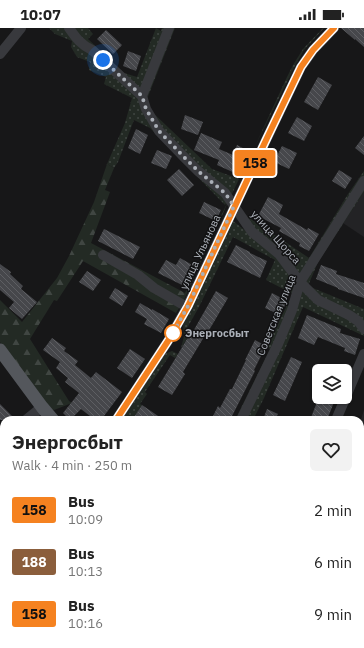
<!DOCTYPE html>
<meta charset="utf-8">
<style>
body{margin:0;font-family:"IBM Plex Sans",sans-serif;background:#f2f2f2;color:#222;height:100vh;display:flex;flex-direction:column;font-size:15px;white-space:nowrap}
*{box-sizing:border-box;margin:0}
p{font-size:13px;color:#767676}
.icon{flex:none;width:22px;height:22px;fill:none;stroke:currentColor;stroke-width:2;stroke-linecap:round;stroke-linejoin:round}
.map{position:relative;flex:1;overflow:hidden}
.side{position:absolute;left:0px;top:388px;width:364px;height:232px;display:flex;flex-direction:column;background:#fff;border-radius:12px 12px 0 0;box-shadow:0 1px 3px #0004}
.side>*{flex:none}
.badge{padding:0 8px;border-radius:3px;font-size:14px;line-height:26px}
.fabs{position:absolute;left:312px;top:336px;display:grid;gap:8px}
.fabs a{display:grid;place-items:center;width:40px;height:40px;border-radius:6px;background:#fff;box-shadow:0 1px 3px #0004;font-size:20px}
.you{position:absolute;width:20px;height:20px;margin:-10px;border:3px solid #fff;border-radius:50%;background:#1a73e8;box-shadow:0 0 0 6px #1a73e833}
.map>.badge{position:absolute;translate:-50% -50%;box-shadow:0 0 0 2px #fff}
.round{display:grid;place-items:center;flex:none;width:42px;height:42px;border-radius:6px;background:#f2f2f2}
.overview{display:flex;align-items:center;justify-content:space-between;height:68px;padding:0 12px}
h1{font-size:19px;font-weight:700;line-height:30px}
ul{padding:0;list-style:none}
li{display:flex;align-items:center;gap:12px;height:52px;padding:0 12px}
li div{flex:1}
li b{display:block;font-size:15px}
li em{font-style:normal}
li .badge{min-width:44px;font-weight:700;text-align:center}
.status{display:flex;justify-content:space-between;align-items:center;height:28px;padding:0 20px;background:#fff;direction:ltr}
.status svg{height:11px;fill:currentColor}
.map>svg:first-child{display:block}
.built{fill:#232325}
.grass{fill:url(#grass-dots)}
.forest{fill:url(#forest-firs)}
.building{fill:url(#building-back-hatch)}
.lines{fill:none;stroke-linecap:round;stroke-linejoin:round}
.minor{stroke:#38393d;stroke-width:10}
.major{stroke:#54575c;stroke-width:13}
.line-casing{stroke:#fff;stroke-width:9}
.line{stroke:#f58220;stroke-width:6}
.walk{stroke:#aaafb7;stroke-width:4;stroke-dasharray:0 7.2}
.stop-dot{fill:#fff;stroke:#f58220;stroke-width:2}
.labels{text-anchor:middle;stroke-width:3;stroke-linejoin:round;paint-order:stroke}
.street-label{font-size:11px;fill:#aaafb7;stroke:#121213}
.stop-label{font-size:11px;font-weight:bold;fill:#aaafb7;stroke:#121213;text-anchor:start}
</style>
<div class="status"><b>10:07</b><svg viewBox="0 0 49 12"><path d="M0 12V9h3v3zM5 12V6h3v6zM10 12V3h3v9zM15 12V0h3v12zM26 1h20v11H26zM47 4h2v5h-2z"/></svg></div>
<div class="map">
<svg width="364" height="620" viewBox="0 0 364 620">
<defs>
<pattern id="grass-dots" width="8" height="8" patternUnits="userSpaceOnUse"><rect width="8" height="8" fill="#232a24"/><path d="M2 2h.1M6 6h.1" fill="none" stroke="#404642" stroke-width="1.8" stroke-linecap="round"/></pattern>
<pattern id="forest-firs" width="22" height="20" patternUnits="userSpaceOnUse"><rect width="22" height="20" fill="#232a24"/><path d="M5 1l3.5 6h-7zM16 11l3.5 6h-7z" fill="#404642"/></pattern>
<pattern id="building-back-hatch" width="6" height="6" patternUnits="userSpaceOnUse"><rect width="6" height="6" fill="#46474b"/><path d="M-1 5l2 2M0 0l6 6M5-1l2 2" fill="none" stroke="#5e5f63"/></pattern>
</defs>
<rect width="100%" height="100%" fill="#171718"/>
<path class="built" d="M364 164V209L343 195Z
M364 382V462L360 461V394Z
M238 616H295L300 620H244Z"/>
<path class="grass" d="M49 0H66L91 24 140 69 144 82 228 173 225 177 150 100 134 92 118 134 114 140 107 136 125 95 132 70 104 56 106 49 89 42 90 34 77 29 71 19 72 13 55 6Z
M70 0H88L93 6 88 11 124 45 137 49 156 0 161 3 162 0H167L141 64Z
M171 0H175L147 71 149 81 212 141 239 151 231 168 227 163 199 142 184 128 160 102 147 81 143 67Z
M323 0H324L304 22 296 36 255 118 287 49 293 37 303 21Z
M364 143V149L301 247 253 202 245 187 309 230 348 166Z
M364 159V164L318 234 308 258 364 281V297L319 269 303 253Z
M232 192 277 228 296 254 290 281 237 392H235L270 321 266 318 293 266 266 252 275 232 233 209 199 279 186 302 190 306 181 320 184 308 183 295Z
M301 262 347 289 364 304V308L303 279 264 370 253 392H244Z
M172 323 178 326 175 330 170 327 145 364 147 366 140 376 142 377 132 392H121L164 326Z"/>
<path class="forest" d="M107 136 114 140 105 162 110 164 91 215 185 265 228 173V174L183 274 176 285 83 233 57 273 54 272 30 311 69 373 72 375 54 382 50 381 13 334 0 314V272L22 294 57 250 69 228 94 174Z"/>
<path class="building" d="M341 0H364V19L355 11V12Z
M106 2 122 17 113 26 97 11Z
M128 23 141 28 136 43 123 38Z
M318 49 332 57 318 82 304 74Z
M185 87 203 94 198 107 181 101Z
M297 89 312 98 304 113 288 105Z
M136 101 148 107 140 126 128 120Z
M201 105 222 114 219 121 233 127 237 117 247 122 237 146 217 137 219 132 194 122Z
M364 108V127L355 120Z
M282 118 297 125 289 141 274 134Z
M157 122 172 128 166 141 151 135Z
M179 141 194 157 182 168 167 152Z
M339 142 352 150 345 161 332 153Z
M268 169 283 177 279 186 307 202 308 200 319 206 309 223 299 218 300 215 279 203 281 200 258 188Z
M204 174 221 182 216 193 199 185Z
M104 201 140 219 133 231 98 213Z
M236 217 250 224V225L267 233 260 250 227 234Z
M180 230 196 239 186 259 158 245 166 232 176 237Z
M0 236 11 244 10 246 23 258 21 261 37 274 22 291 9 280 14 274 0 262Z
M321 237 337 243 336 246 364 255V270L338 261V260L316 251Z
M87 243 101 252 93 263 79 254Z
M115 260 128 268 122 278 109 270Z
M216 263 228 270 208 304H207L183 344 185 346 172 367 158 359 178 326 190 306 191 307Z
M272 265 287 273 280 287 265 280Z
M140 275 152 282V281L169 291 161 305 144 296 147 291 135 284Z
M307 287 341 301 340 305 360 311 355 327 344 323 345 320 318 309 314 317 298 310Z
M52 310 66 320 64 323 78 333 75 337 91 350 96 344 122 364 101 392H95L81 381 70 392 63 385 79 365 65 354 68 350 56 340 60 334 43 322Z
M255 312 266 318 254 342 255 343 230 392H211L218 378 220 380 230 361H232L246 332H245Z
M130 321 145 331 132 350 117 340Z
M291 329 302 334 285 373 273 367Z
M319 369H336L327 392H310Z
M0 376 16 392H0Z
M142 377 164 392H132Z
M267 381 278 386 275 392H271L264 389Z"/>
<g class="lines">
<path class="minor" d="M69 0C76 10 80 16 92 22L142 68 146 81 159 103 184 129 198 143 225 165 252 204 279 226 300 254 318 272 349 287 358 293 364 301
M0 26 21 0
M142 68 169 0
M103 227 138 247 154 260 187 279
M26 392 42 379
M116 392 168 313 187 279 267 110 301 39 313 22 334 0
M241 392 278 316 292 282 300 254 364 153
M336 392 364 326
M0 422 4 417
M0 509 4 504
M360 530 364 521
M72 620 75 616"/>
<path class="major" d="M0 322 42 379 53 392
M224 616 229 620
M306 616 311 620"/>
</g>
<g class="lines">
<g class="line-casing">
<path id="line" d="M116 392 168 313 188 278 267 110 301 39 313 22 334 0"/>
</g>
<use href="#line" class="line"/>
<path class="walk" d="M103 32 142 68 146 81 159 103 184 129 198 143 225 165 234 178 188 278 173 305"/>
</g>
<circle class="stop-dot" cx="173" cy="305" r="8"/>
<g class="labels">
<g class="street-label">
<text transform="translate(276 209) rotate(48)" y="4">улица Щорса</text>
<text transform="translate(200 224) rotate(-65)" y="4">улица Ульянова</text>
<text transform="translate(276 287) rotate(-68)" y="4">Советская улица</text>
</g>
<g class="stop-label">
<text x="185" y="309">Энергосбыт</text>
</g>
</g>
</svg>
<div class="fabs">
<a><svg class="icon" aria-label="layers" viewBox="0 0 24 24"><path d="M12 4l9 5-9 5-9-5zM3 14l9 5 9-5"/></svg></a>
</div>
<div class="you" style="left:103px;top:32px"></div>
<b class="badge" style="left:255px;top:135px;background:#f58220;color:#111">158</b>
<section class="side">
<div class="overview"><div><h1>Энергосбыт</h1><p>Walk · 4 min · 250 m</p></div><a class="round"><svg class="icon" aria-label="heart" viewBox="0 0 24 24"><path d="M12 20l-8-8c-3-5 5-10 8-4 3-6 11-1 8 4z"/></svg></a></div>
<ul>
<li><span class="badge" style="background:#f58220;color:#111">158</span><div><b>Bus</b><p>10:09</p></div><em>2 min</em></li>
<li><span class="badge" style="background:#8b5e3c;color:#fff">188</span><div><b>Bus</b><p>10:13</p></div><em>6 min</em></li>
<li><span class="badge" style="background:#f58220;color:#111">158</span><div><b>Bus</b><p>10:16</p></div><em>9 min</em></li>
</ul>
</section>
</div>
